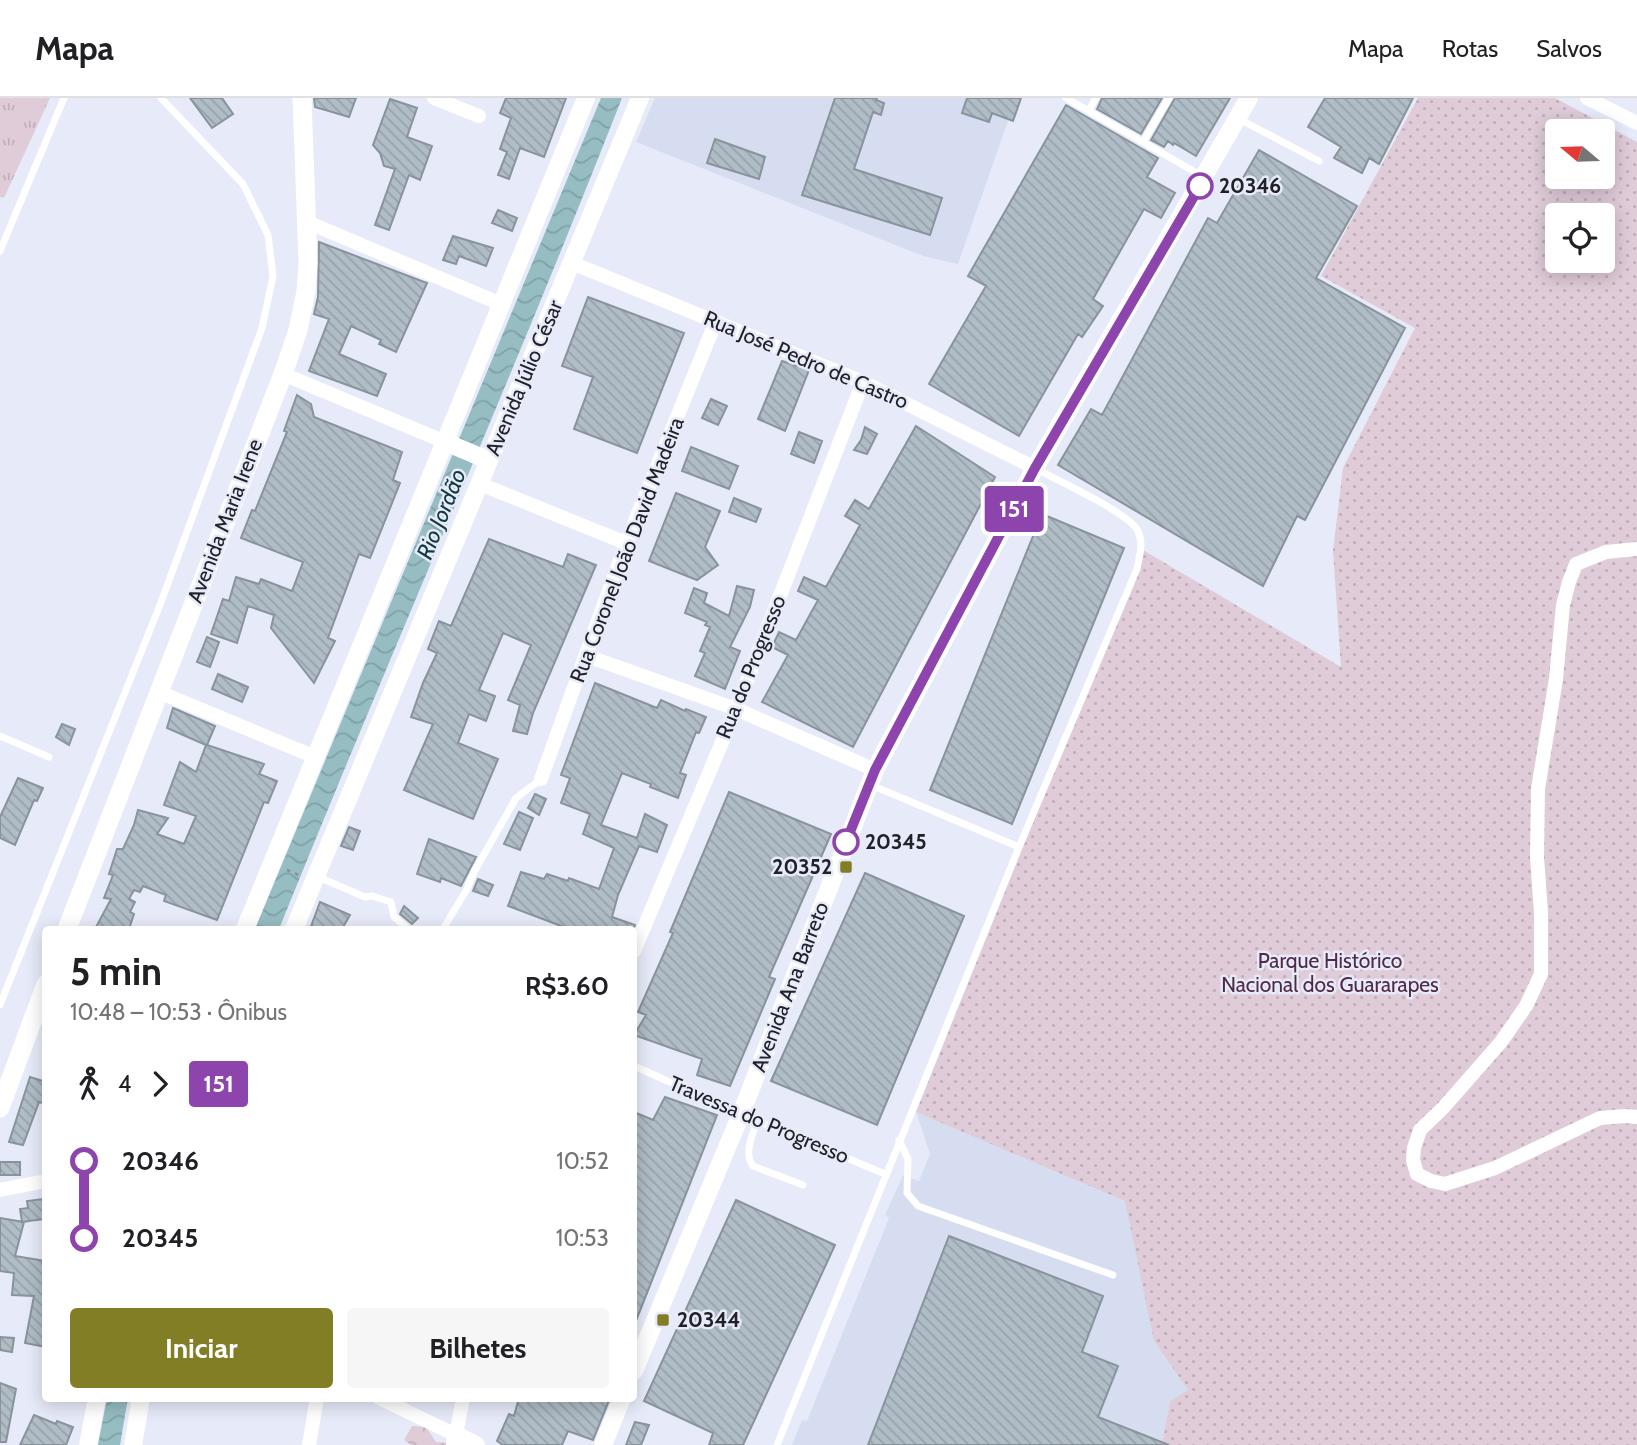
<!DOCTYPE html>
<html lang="pt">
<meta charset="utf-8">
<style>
body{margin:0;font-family:Cabin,sans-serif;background:#f6f6f6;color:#202124;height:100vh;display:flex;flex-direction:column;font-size:26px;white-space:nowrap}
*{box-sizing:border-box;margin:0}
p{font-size:23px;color:#757577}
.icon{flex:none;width:38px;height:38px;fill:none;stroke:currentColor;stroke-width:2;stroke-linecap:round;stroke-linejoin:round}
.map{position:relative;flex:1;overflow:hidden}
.sheet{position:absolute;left:42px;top:828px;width:595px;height:476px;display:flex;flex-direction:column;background:#fff;border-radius:7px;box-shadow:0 4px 18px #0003}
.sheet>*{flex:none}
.badge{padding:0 14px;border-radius:5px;font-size:24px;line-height:46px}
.needle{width:46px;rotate:289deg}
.buttons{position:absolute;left:1545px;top:21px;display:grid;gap:14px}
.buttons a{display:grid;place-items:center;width:70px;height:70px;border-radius:7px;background:#fff;box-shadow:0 4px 18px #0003;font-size:35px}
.map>.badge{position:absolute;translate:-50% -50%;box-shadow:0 0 0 4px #fff}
.legs{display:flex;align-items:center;gap:10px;height:77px;padding:0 28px;font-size:23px}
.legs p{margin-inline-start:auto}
.overview{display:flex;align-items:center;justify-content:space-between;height:119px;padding:0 28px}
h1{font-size:38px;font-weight:800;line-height:52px}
.action{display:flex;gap:14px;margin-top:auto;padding:14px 28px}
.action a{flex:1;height:80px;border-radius:7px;background:#827e26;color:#fff;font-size:28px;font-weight:800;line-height:80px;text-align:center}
.action a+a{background:#f6f6f6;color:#202124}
ul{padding:0 28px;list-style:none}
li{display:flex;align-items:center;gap:24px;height:77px;font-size:26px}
li i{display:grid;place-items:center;width:10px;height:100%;margin:0 9px;background:currentColor}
li i::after{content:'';width:18px;height:18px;margin:-9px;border:5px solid;border-radius:50%;background:#fff}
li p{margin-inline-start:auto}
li:first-child i{background:linear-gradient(#0000 50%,currentColor 0)}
li:last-child i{background:linear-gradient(currentColor 50%,#0000 0)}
header{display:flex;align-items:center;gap:42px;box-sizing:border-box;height:98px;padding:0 35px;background:#fff;border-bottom:2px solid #e0e0e0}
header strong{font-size:33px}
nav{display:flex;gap:38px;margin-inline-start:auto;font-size:24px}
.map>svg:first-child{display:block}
.built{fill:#d7ddf1}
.grass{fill:url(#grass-tufts)}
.forest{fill:url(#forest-crowns)}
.park{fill:url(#park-dots);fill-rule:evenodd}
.water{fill:url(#water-waves)}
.building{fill:url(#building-back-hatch);stroke:#88939c;stroke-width:2}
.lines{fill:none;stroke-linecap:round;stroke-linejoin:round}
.path{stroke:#8c8e98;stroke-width:2.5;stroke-dasharray:3.5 5;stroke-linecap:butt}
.service{stroke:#fff;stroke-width:7}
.minor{stroke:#fff;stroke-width:14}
.tertiary{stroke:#fff;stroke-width:18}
.secondary{stroke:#fff;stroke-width:19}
.line-1-casing{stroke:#fff;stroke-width:16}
.line-1{stroke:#8e44ad;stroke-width:10}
.stop-1-dot{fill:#fff;stroke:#8e44ad;stroke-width:3.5}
.poi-dot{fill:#827e26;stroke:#e7ebf9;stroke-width:2.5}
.labels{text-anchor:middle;stroke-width:5;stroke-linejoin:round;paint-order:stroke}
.stop-label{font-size:21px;font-weight:bold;fill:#212227;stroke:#e7ebf9;text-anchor:start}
.street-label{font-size:21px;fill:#212227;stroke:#e7ebf9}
.poi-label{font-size:21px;font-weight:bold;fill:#212227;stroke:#e7ebf9;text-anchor:end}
.park-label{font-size:21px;fill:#522946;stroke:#e7ebf9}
.water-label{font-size:23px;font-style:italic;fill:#12393e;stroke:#e7ebf9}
</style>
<header>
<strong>Mapa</strong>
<nav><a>Mapa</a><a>Rotas</a><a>Salvos</a></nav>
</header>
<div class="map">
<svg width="1637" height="1347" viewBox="0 0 1637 1347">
<defs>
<pattern id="grass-tufts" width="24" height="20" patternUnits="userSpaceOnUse" patternTransform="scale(1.75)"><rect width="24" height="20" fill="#e0cbd8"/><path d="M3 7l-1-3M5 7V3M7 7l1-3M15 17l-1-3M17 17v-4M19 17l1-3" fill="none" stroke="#c0aeb9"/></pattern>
<pattern id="forest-crowns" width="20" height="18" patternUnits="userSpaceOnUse" patternTransform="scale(1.75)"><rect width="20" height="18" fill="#e0cbd8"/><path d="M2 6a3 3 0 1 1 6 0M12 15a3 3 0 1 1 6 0" fill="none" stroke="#c0aeb9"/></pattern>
<pattern id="park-dots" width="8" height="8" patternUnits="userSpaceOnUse" patternTransform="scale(1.75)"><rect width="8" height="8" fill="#e0cbd8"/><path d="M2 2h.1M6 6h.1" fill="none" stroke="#c0aeb9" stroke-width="1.8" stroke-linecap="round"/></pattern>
<pattern id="water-waves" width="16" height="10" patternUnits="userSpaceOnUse" patternTransform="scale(1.75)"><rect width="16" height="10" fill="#95bdc2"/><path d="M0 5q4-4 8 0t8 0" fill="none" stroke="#80a2a7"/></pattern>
<pattern id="building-back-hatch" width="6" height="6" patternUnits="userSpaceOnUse" patternTransform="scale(1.75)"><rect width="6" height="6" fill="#b0bdc6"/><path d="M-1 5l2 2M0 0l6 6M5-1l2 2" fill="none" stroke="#97a2aa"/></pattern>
</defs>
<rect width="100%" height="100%" fill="#e7ebf9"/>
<path class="built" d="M655 0H1016L958 166 923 158 636 44Z
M916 1014 1138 1098 1154 1243 1188 1292 1170 1303 1162 1347H792L802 1322 807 1323 889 1120 885 1117 903 1077 919 1083 930 1056Z"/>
<path class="grass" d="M0 0H50L4 100 0 99Z"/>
<path class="forest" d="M412 1328 426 1329 436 1344 447 1345 446 1347H411L404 1342Z"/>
<path class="park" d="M1418 0H1555L1637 44V1347H1162L1170 1303 1188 1292 1154 1243 1125 1103 916 1014 1143 452 1341 569 1333 453 1343 370 1415 230 1321 178ZM1558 33H1603V79H1558ZM1558 117H1603V163H1558Z"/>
<path class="water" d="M601 0H622C513 279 391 553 279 831H255Z
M107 1300H128L120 1347H98Z"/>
<path class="building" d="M190 0H222L233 16 212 30Z
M314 0H356L349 19 315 9Z
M506 0H566L544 59 520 50 509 81 498 77 507 54 500 51 511 20 500 15Z
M835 0H877L876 2 884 5 881 17 873 14 854 71 942 100 930 137 802 97Z
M967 0H1021L1013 23 992 15 989 24 962 15Z
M1102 0H1162L1141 36 1097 11Z
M1175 0H1230L1196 58 1174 45 1173 47 1168 43 1164 49 1151 42Z
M1325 0H1413L1379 66 1369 60 1362 75 1334 60 1341 49 1308 29Z
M390 1 417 10 407 39 432 48 420 82 409 77 389 132 375 127 395 71 384 68 380 55 373 47Z
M1066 7 1158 60 1147 79 1175 95 1161 120 1144 111 1093 201 1103 208 1082 239 1078 236 1019 338 929 286 986 188 968 178Z
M715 41 765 59 759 81 707 65Z
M1259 52 1357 108 1316 180 1405 230 1305 422 1297 418 1263 488 1058 367 1091 311 1102 317 1208 120 1217 125Z
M498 112 517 120 512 133 492 125Z
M453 138 493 150 486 168 459 158 456 166 443 162Z
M319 144 427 185 396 254 379 246 381 242 351 228 339 256 386 276 377 298 309 273 329 221 314 216 318 199Z
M588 199 684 235 637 355 574 331 593 279 562 268Z
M782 263 809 272 785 333 758 321Z
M297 297 311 306 314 319 402 354 393 382 400 385 370 460 359 456 328 540 335 543 314 585 271 530 274 517 248 508 237 545 211 536 223 501 229 503 236 479 259 486 261 481 292 493 303 464 241 440 252 412 255 413 287 334 284 333Z
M711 301 727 308 718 327 702 320Z
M916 328 995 379 853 649 762 604 788 557 772 549 779 534 796 542 818 502 798 493 804 479 826 489 860 427 845 418 855 402 869 411Z
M865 329 877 336 867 356 854 352 861 342Z
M799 334 822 343 814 365 791 356Z
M691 349 738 368 729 391 682 373Z
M676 395 720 413 705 449 718 467 697 482 649 463Z
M734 400 761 411 756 424 729 414Z
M1042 416 1124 450 1012 726 930 692Z
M489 441 563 469 568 456 596 467 533 615 527 636 513 633 520 607 508 602 531 547 503 535 479 592 495 598 486 623 469 616 458 645 498 661 473 721 404 692 433 626 411 619 423 585 437 555 428 551 439 523 451 528Z
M737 488 754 492 750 509 730 549 740 553 725 591 695 578 705 555 700 553 710 529 705 527 707 524 685 515 694 490 707 495 704 505 729 518Z
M207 539 219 544 210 569 197 564Z
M218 576 248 589 242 604 212 591Z
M595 585 657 610 661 602 685 613 686 611 706 619 699 635 696 634 680 675 686 677 678 700 650 689 651 686 622 675 601 727 637 740 645 716 667 727 657 754 639 748 618 797 612 819 635 827 633 831H569L508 808 521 774 544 781 547 776 568 783 569 780 599 791 614 750 583 736 590 716 561 705 570 680 561 677Z
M173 610 215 628 207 647 264 666 259 676 277 683 268 705 264 704 217 822 164 803 166 797 143 788 140 794 134 792 129 801 135 804 130 814 134 816 129 831H95L111 801 104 800 113 777 109 776 117 751H123L134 727 138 712 168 720 157 736 184 746 196 718 164 707 180 664 196 674 206 647 167 630Z
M62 626 75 631 69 647 56 639Z
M18 680 43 690 37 703 34 702 15 747 0 740V719Z
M729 694 831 736 769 879 775 881 730 988 697 977 702 961 634 937 646 917 638 914 673 835 670 834Z
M535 696 546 701 539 717 528 710Z
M519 714 533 720 520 752 504 746Z
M349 729 360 733 353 752 341 748Z
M429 741 476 759 461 788 441 780 440 784 417 776Z
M865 775 964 818 877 1027 771 983Z
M478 781 493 787 488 798 473 793Z
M320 804 350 817 342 831H310Z
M404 808 418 820 412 826 400 816Z
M30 979 46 984V1006L39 1004 23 1047 9 1044Z
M665 999 717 1017 634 1228V1014L653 1022Z
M0 1064H20V1077H0Z
M43 1101 45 1121 22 1124 20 1111 28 1110 27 1103Z
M736 1102 835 1147 743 1347H709L713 1335 644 1303Z
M0 1120 24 1124 15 1158 46 1163V1249L25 1245 34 1198 12 1197 14 1175 0 1173Z
M949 1138 1103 1198 1082 1254 1118 1268 1098 1319 1169 1347H868Z
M0 1239 14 1240 12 1254 0 1252Z
M0 1285 16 1291 6 1344H0Z
M519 1300H610L593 1342 568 1333 562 1347H503L497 1343 509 1316 514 1318Z
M34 1317 56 1326 57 1323 73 1329 66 1347H20Z
M635 1324 649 1327 641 1347H626Z"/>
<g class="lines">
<path class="path" d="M287 772 301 778"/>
<path class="service" d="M1066 0 1202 78
M1089 12 1096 0
M1239 21 1319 63
M1143 44 1169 0
M0 153 64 0
M0 638 49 659
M871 687 1019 749
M316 778 365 799 372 798 391 804 394 819 408 831
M443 831 467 791 474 774 516 700 541 681
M0 907 160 507 262 230 273 178 268 137 243 86 161 0
M634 968 741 1016 885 1076
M757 1023C753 1037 743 1055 753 1068L803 1087
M899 1042 908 1061 907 1095 918 1108 1113 1177
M777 1347 1019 749 1137 471C1139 459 1144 446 1138 433 1128 414 1056 382 1035 370"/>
<path class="minor" d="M434 0 479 18
M1587 0 1637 25
M307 124 501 206
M572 165 863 284 1035 370
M283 276 450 346
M480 386 626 445
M1637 451 1606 454 1576 466 1569 484 1563 507 1556 581 1538 691 1537 759 1541 815V876L1526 908 1501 944 1443 1010 1420 1032 1414 1050 1413 1062 1417 1076 1431 1083 1445 1086 1495 1070 1600 1020 1625 1018 1637 1019
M587 558 736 611 875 672
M159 594 315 659
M541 681 626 445 716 223
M634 853 736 611 863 284
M0 1092 46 1083
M379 1300 456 1337 463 1300
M309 1347 317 1300"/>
<path class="tertiary" d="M450 346 485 361
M245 831 586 0
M294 831 640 0
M634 1273 741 1016 875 672 1035 370 1249 0
M88 1347 97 1300
M133 1347 141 1300
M455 1347 456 1337 476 1347
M603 1347 622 1300"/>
<path class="secondary" d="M67 831 283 276 298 232 306 193 308 165 302 0
M0 1010 46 886"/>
</g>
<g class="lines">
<g class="line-1-casing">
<path id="line-1" d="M846 744 875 672 1035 370 1200 88"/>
</g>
<use href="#line-1" class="line-1"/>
</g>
<g class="stop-1-dot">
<circle cx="1200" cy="88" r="12"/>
<circle cx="846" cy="744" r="12"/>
</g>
<g class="poi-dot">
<rect x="839" y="762" width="14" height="14" rx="3.5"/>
<rect x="656" y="1215" width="14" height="14" rx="3.5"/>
</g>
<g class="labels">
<g class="stop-label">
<text x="1219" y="95">20346</text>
<text x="865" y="751">20345</text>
</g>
<g class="street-label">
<text transform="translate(806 262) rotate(23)" y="7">Rua José Pedro de Castro</text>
<text transform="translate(524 280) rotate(-67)" y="7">Avenida Júlio César</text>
<text transform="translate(225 423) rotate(-69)" y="7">Avenida Maria Irene</text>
<text transform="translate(627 452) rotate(-69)" y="7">Rua Coronel João David Madeira</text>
<text transform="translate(751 569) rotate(-68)" y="7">Rua do Progresso</text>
<text transform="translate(790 889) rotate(-69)" y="7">Avenida Ana Barreto</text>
<text transform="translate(759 1022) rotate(23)" y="7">Travessa do Progresso</text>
</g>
<g class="poi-label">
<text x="832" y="776">20352</text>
<text x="677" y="1229" text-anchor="start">20344</text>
</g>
<g class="park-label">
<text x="1330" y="870">Parque Histórico<tspan x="1330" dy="24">Nacional dos Guararapes</tspan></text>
</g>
<g class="water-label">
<text transform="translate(441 416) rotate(-68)" y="8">Rio Jordão</text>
</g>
</g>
</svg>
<div class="buttons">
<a><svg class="needle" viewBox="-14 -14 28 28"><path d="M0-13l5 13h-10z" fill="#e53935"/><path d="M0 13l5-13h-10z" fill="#757577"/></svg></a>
<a><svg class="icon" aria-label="locate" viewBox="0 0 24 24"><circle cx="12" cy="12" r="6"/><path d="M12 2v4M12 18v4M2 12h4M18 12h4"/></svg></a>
</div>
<b class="badge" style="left:1014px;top:411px;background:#8e44ad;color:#fff">151</b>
<section class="sheet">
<div class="overview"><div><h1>5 min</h1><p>10:48 – 10:53 · Ônibus</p></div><b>R$3.60</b></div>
<div class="legs"><svg class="icon" aria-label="walk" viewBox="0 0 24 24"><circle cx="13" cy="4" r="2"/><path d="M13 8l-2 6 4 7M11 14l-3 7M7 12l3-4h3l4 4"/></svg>4<svg class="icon" aria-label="forward" viewBox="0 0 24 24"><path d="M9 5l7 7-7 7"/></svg><b class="badge" style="background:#8e44ad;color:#fff">151</b></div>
<ul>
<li><i style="color:#8e44ad"></i><b>20346</b><p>10:52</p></li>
<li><i style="color:#8e44ad"></i><b>20345</b><p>10:53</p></li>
</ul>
<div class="action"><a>Iniciar</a><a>Bilhetes</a></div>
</section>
</div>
